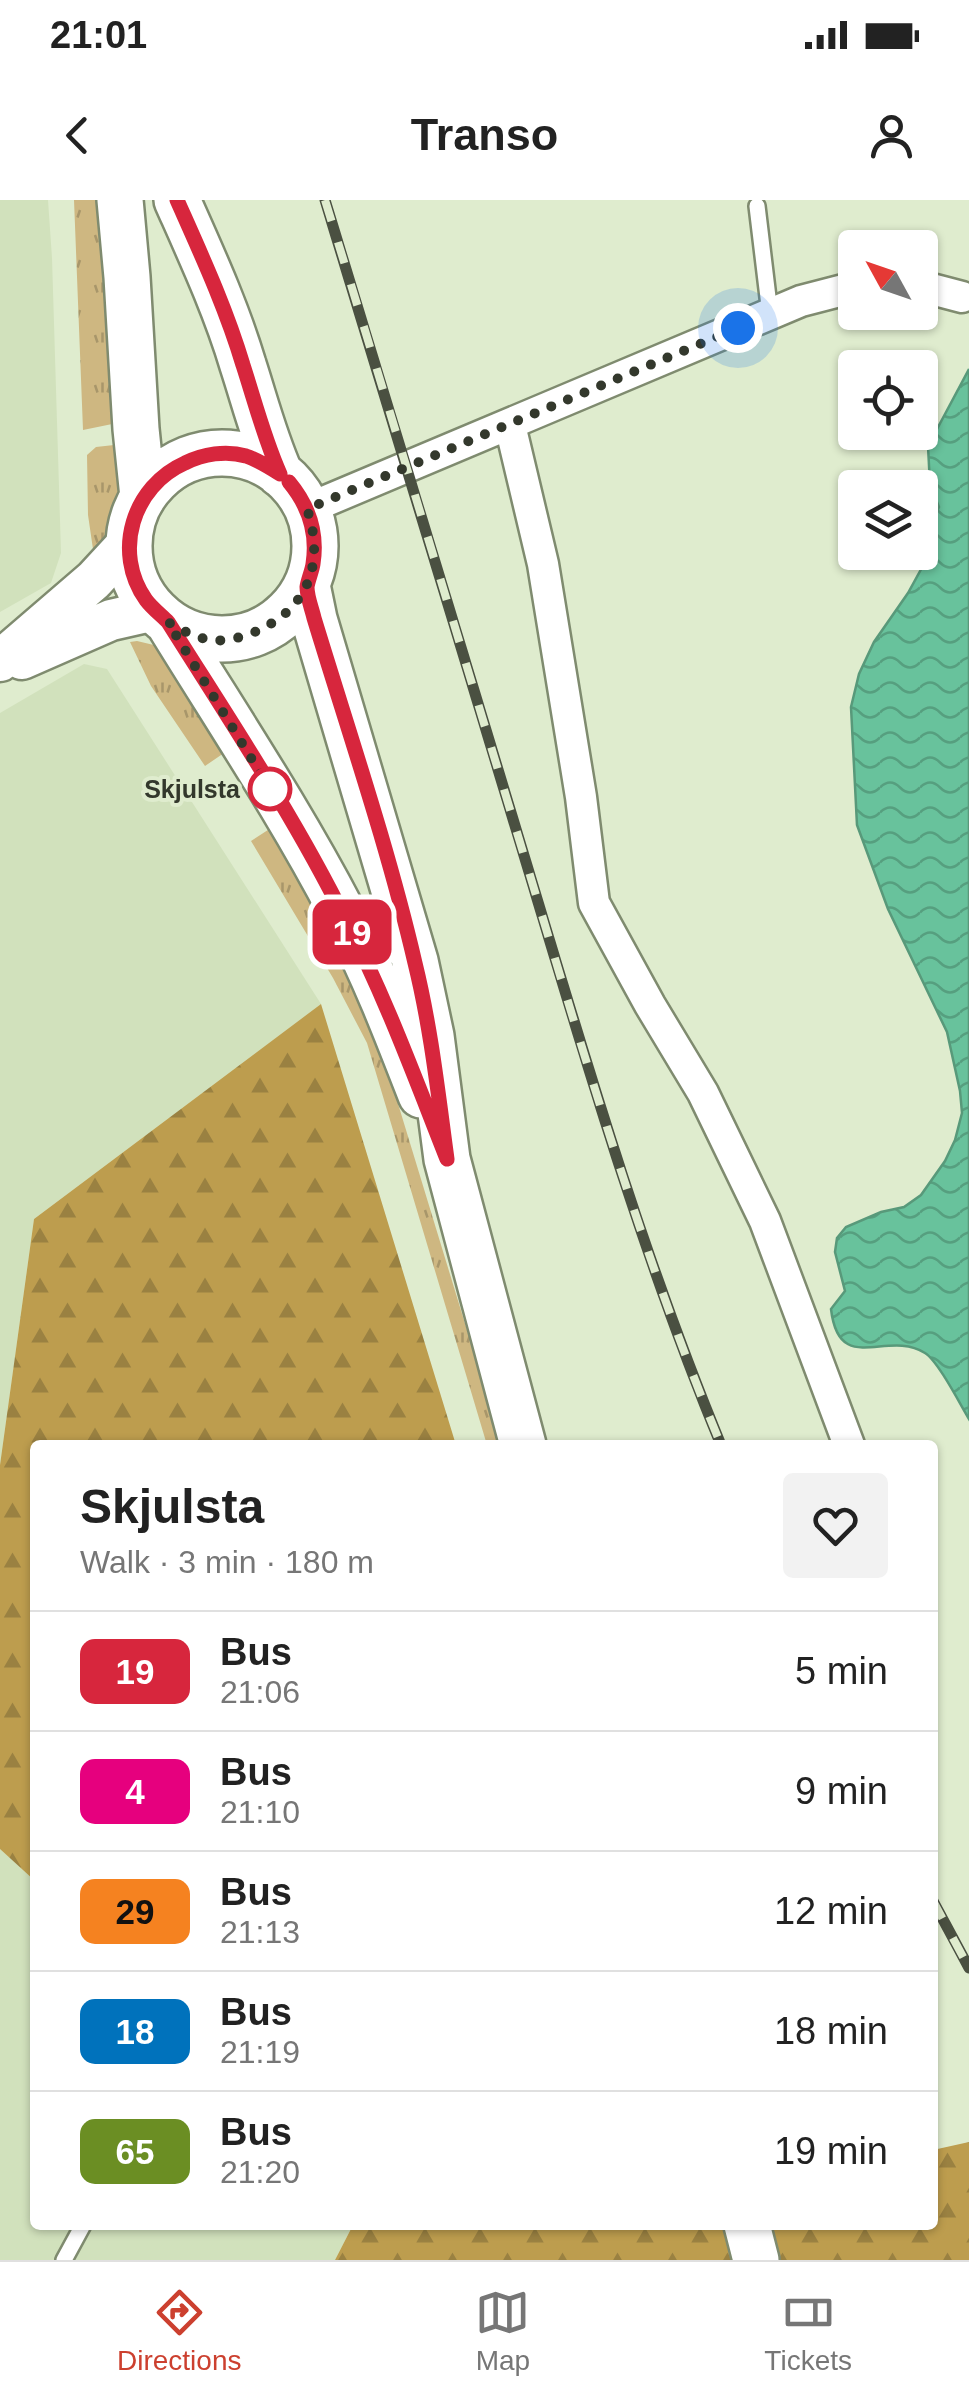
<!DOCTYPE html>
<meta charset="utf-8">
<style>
body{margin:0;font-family:Helvetica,sans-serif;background:#f2f2f2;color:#222;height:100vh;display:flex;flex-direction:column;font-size:38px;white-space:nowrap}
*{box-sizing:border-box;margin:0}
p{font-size:32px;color:#767676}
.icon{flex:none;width:55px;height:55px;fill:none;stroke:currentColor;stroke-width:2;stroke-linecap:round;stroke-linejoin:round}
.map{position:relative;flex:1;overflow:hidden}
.panel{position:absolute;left:30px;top:1240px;width:908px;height:790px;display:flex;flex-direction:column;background:#fff;border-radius:10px;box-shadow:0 2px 8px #0004}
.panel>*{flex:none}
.badge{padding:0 20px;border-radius:15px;font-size:35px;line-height:65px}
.needle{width:65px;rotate:310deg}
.controls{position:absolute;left:838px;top:30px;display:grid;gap:20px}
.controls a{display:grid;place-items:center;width:100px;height:100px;border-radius:10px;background:#fff;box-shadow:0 2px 8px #0004;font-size:50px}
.you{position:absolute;width:50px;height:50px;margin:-25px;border:8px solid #fff;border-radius:50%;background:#1a73e8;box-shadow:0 0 0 15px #1a73e833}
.map>.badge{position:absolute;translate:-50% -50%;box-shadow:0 0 0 5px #fff}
.round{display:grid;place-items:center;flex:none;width:105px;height:105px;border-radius:10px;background:#f2f2f2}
.headline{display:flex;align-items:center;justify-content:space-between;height:170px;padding:0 50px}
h1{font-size:48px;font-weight:700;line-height:75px}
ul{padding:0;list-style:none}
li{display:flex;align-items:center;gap:30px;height:120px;padding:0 50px;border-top:2px solid #e0e0e0}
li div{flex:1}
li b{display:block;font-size:38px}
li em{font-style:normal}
li .badge{min-width:110px;font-weight:700;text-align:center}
.status{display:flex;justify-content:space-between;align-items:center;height:70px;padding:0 50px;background:#fff;direction:ltr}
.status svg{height:28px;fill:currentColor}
header{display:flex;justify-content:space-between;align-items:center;height:130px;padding:0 50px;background:#fff;font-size:45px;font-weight:700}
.tabs{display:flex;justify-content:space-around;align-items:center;height:140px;border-top:2px solid #e0e0e0;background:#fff;font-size:28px;color:#767676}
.tabs a{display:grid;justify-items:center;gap:5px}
.tabs .current{color:#cc402f}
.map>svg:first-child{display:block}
.built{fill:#d1e1bc}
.grass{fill:url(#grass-tufts)}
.forest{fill:url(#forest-firs)}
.water{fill:url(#water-waves);stroke:#58997a;stroke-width:2.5}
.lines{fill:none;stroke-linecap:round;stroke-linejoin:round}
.service-casing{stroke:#7f8b6f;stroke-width:20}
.minor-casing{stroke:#7f8b6f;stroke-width:35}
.tertiary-casing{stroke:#7f8b6f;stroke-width:45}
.secondary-casing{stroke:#7f8b6f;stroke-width:50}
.service{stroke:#fff;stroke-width:15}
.minor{stroke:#fff;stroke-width:30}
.tertiary{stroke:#fff;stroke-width:40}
.secondary{stroke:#fff;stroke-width:45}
.rail-casing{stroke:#4a5041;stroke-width:11}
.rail{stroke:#dfecce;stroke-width:8;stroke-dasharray:22;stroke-linecap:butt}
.line-casing{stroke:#fff;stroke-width:22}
.line{stroke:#d7263d;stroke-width:15}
.walk{stroke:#33382c;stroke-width:10;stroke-dasharray:0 18}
.stop-dot{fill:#fff;stroke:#d7263d;stroke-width:5}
.labels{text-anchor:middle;stroke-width:8;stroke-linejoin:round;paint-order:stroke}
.stop-label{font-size:25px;font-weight:bold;fill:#33382c;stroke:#dfecce;text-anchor:end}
</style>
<div class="status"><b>21:01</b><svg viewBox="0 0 49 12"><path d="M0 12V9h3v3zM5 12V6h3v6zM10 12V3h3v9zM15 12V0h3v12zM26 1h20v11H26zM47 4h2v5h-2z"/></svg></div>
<header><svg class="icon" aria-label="back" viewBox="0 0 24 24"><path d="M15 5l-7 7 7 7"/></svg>Transo<svg class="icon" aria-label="person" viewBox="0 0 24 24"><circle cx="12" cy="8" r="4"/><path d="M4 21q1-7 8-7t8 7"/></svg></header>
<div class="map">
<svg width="969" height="2060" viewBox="0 0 969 2060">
<defs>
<pattern id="grass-tufts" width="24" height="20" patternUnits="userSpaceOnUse" patternTransform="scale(2.5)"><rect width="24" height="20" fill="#ceb781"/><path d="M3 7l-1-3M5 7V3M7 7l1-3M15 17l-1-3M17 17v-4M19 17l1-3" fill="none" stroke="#a8966a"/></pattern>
<pattern id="forest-firs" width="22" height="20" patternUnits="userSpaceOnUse" patternTransform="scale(2.5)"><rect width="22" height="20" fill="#bd9d4e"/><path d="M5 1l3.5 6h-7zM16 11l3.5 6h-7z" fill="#9a8141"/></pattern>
<pattern id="water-waves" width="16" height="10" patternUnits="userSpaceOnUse" patternTransform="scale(2.5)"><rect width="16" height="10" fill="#68c29c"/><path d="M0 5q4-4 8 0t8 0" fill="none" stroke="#569f7f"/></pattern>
</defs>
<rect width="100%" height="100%" fill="#dfecce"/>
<path class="built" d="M0 0H48L52 58 61 353 51 383 0 412Z
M84 464 107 469 321 804 34 1019 0 1265V513Z
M0 1649 35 1681V2025H353L335 2060H0Z"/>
<path class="grass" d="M74 0H104L122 222 83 230Z
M123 244C121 275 120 336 94 356L88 315 87 255 96 247Z
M137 441 158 446 224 553 205 566 151 486 130 442Z
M271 628 336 737 378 838 502 1245H487L367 843 333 778 251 641Z"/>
<path class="forest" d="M321 804 456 1245H35V1681L0 1649V1265L34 1019Z
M969 1942V2060H335L353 2025H932L933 1950Z"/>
<path class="water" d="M969 169V1219C960 1204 938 1161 925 1153 887 1129 839 1177 831 1109L845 1091 835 1052 837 1038 846 1027 881 1012 904 1007 921 995 945 961 955 940 962 913 960 891 947 832 888 709 857 625 851 507 859 474 874 442 908 393 925 362 933 320 939 307 930 285 928 246Z"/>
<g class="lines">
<g class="service-casing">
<path id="service" d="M757 6 770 114
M64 2060 83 2025"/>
</g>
<g class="minor-casing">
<path id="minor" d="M920 86 962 97
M510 225 543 364 581 597 594 703 650 805 703 893 765 1021 849 1245
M307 309 801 101 855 87"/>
</g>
<g class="tertiary-casing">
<path id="tertiary" d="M22 459 111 420 155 410
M0 461 94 380 130 341"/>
</g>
<g class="secondary-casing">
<path id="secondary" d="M120 0 127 77 136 229 143 297
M177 0C201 54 226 108 243 165 255 202 264 238 280 274
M129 346a93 93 0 1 1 186 0a93 93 0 1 1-186 0Z
M307 385 314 419 415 761 431 836 447 959 523 1245
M168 422C227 518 290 612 342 712 373 771 397 833 421 895
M747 2025 756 2060"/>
</g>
<use href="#service" class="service"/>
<use href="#minor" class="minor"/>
<use href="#tertiary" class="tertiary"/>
<use href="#secondary" class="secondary"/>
<g class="rail-casing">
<path id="rail" d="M325 0C394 224 461 448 529 672 587 865 644 1059 721 1245
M932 1699 969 1768"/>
</g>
<use href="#rail" class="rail"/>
</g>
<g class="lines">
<g class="line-casing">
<path id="line" d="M177 0C201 54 226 108 243 165 255 202 264 238 280 274 269 267 258 260 246 256 226 250 203 254 185 263 133 286 112 352 146 400 152 408 161 415 168 422 229 519 294 616 345 719 385 796 415 878 447 959 438 893 431 828 415 763 388 647 349 533 314 418 312 409 307 397 307 387 308 380 312 371 313 364 318 332 309 306 289 282"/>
</g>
<use href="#line" class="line"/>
<path class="walk" d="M270 589 168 422C181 430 196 438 211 440 225 442 244 437 257 431 309 408 325 362 307 309L738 128"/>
</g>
<circle class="stop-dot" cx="270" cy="589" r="20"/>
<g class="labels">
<g class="stop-label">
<text x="240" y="598">Skjulsta</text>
</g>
</g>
</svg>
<div class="controls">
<a><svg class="needle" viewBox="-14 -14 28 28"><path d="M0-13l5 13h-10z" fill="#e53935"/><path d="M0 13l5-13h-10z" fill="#767676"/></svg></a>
<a><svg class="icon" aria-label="locate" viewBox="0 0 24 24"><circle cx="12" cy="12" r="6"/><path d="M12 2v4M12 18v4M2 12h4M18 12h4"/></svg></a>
<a><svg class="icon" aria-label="layers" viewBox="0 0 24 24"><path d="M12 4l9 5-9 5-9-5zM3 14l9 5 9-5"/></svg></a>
</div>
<div class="you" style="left:738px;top:128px"></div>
<b class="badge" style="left:352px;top:732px;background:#d7263d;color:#fff">19</b>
<section class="panel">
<div class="headline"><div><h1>Skjulsta</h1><p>Walk · 3 min · 180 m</p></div><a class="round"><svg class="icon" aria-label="heart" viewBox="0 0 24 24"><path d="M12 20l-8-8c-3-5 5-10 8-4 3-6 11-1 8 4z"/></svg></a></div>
<ul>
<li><span class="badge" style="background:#d7263d;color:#fff">19</span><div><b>Bus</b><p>21:06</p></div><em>5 min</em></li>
<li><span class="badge" style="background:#e6007e;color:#fff">4</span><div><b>Bus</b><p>21:10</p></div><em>9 min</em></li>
<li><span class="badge" style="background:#f58220;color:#111">29</span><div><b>Bus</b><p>21:13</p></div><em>12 min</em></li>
<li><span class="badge" style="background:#0072bc;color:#fff">18</span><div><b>Bus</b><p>21:19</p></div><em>18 min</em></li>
<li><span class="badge" style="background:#6b8e23;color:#fff">65</span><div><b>Bus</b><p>21:20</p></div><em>19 min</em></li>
</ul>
</section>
</div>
<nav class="tabs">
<a class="current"><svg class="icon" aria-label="directions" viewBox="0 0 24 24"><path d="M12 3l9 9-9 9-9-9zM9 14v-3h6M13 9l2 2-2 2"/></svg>Directions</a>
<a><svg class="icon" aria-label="map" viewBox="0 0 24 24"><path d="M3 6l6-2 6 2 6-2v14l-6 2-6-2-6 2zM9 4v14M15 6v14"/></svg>Map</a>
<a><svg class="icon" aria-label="tickets" viewBox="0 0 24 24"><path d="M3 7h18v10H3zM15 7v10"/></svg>Tickets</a>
</nav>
